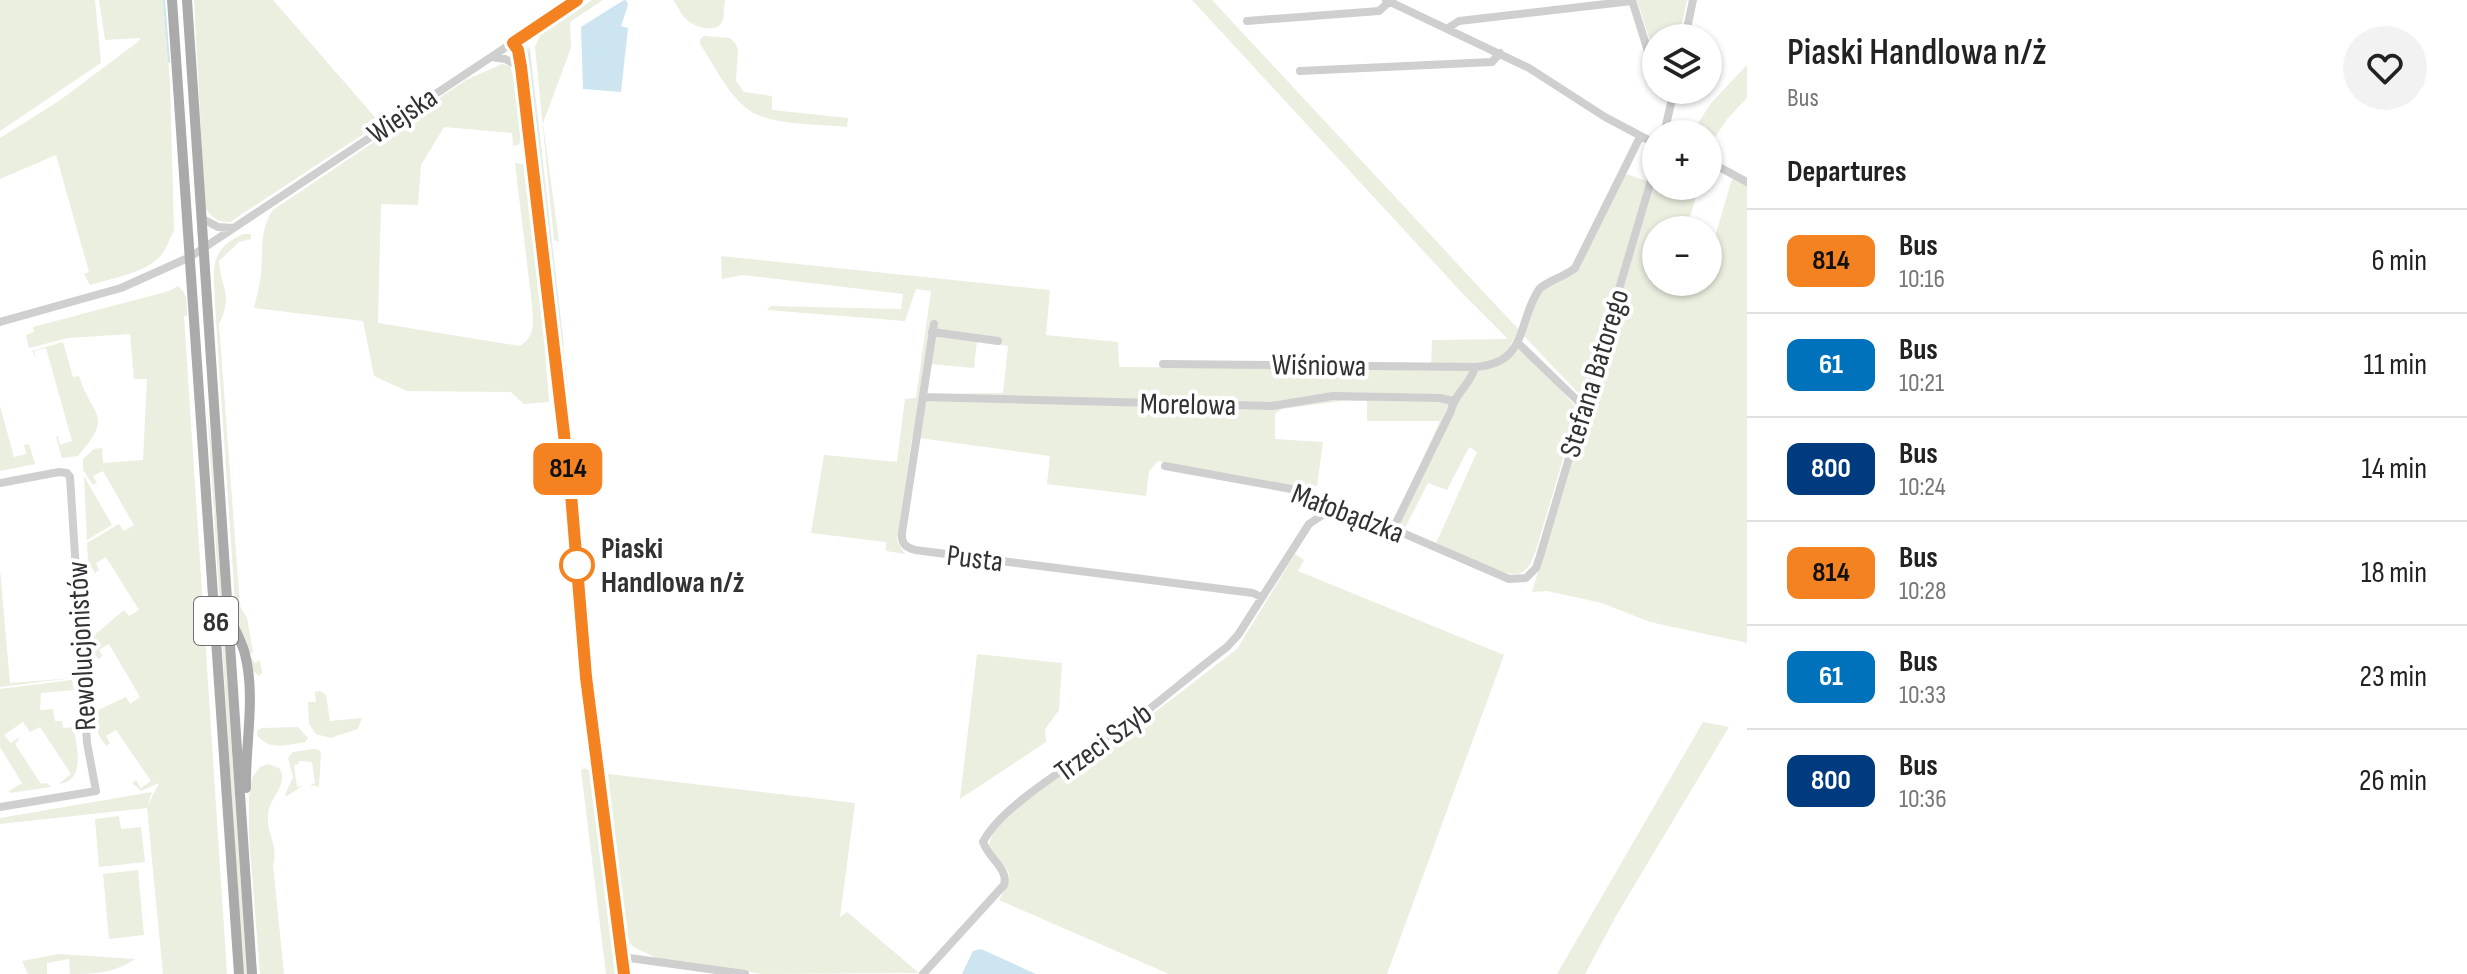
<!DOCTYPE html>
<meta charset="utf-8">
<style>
body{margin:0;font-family:"Sofia Sans Condensed",sans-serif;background:#f2f2f2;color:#222;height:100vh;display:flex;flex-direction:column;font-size:30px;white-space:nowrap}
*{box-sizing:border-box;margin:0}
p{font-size:26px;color:#767676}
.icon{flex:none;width:44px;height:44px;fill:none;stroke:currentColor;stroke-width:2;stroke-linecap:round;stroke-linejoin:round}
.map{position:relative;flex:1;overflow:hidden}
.panel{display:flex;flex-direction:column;background:#fff;width:720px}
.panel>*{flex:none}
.badge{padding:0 16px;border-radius:12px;font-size:28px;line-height:52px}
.fabs{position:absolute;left:1642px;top:24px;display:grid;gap:16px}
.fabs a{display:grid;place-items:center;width:80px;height:80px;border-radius:50%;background:#fff;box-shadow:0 2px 6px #0004;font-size:40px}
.map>.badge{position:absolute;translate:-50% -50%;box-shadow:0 0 0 4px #fff}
h2{padding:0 40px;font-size:30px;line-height:72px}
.round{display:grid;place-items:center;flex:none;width:84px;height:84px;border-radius:42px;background:#f2f2f2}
.head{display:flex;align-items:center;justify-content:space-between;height:136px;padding:0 40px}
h1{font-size:38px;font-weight:600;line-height:60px}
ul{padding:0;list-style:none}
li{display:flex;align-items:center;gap:24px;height:104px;padding:0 40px;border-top:2px solid #e0e0e0}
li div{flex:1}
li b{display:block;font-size:30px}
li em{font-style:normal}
li .badge{min-width:88px;font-weight:700;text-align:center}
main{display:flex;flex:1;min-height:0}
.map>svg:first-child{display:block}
.green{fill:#eaefe0;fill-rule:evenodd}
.water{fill:#cce5f0}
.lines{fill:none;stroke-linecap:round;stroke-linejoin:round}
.stream{stroke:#cce5f0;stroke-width:2}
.minor{stroke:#cfcfcf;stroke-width:8}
.major{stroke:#aaa;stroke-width:10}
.line-casing{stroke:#fff;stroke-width:18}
.line{stroke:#f58220;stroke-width:12}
.stop-dot{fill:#fff;stroke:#f58220;stroke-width:4}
.labels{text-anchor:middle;stroke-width:8;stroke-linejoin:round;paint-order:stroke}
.shield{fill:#fff;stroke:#707070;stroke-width:2}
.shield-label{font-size:28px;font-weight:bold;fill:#323232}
.street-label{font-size:30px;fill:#323232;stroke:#fff}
.stop-label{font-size:30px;font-weight:bold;fill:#323232;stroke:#fff;text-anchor:start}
</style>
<main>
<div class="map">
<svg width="1747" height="974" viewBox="0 0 1747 974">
<rect width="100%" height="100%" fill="#fff"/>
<path class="green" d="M0 0H95L101 63 0 131Z
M99 0H163L170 83 174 231C169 239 168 247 162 254 147 273 112 278 90 285L84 274 89 272 56 155 0 179V138L59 101 139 41 140 38 105 40Z
M194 0H273L380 123 230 222C218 222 212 218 205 208Z
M592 0H603L570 22 571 48 543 123 559 242 554 240 535 47 540 35Z
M673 0H725C724 6 724 14 723 20 717 36 691 26 684 17 680 12 677 5 673 0Z
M1192 0H1212L1519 330 1510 345 1512 352 1518 349 1536 363 1578 409 1536 550C1532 560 1529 572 1516 574 1502 576 1451 549 1436 543L1477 452 1469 447 1447 490 1428 483 1405 528 1393 523 1440 421H1367V401H1342L1282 409 1275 414V439L1323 442 1317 486 1290 485 1158 461 1149 471 1146 496 1047 484 1050 456 912 437 897 541 905 554 886 551V542L811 533 824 455 897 462 905 399 916 398 931 291 916 289 905 321 767 310 770 306 901 309 903 294 743 275 722 279 721 256 1050 290 1046 335 1118 342 1119 367 1431 369 1432 340 1508 339 1464 295ZM977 341 1008 346 1003 393 925 394 930 364 974 368Z
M1637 0H1687L1679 38H1656V60Z
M704 36 730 38 735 43 738 49 736 81 744 92 772 96V110L848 118 847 127C819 124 771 126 749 110 727 94 715 66 700 44V39Z
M526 47 530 48 564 346 558 344 528 100Z
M502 64 510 66 515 81 523 139 518 145 513 146 512 133 444 127 421 165 418 205 381 204 378 323 520 346C536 336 533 321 532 305L515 163 523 164 526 168 547 344 545 349 549 402 524 404 511 392 407 391 374 376 363 321 254 308C256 300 258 291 260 282 264 258 258 230 273 210L466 80Z
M1747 65V98L1727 119 1708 148V134H1691L1711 103Z
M1620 172 1647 181 1585 400 1523 335 1540 286 1575 268Z
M1656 179V186H1699L1686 230H1656V282H1708V250H1711L1732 179 1747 185V643L1650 622 1602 603 1547 591 1532 592Z
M243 234H251V239L239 242 219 261C221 292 234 292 219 324L240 606 247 618 253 652 249 655 255 663 260 660 262 673 259 676 251 669 236 618 215 305C214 272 207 250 243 234Z
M178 286C188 294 187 304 187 316H184L227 974H163L147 808 0 824V818L152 792 147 807 159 783 141 791 132 783 136 780 141 788 151 781 116 730 106 736 110 743 106 746 98 734 96 711 126 697 130 704 140 697 109 644 99 650 103 656 98 659 93 651 92 637 124 610 129 616 139 610 106 557 96 563 99 570 95 573 88 562 87 543 119 524 124 531 134 525 103 471 93 476 97 483 93 485 83 470V459L94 449 102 448 103 463 143 460 147 379H134L130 334 68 338 29 348 26 335 34 332 33 327 169 291Z
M63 342 73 377 79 376C92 418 115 414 78 456L62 458 56 437 58 436 60 445 72 441 46 348 34 351 36 359 32 351Z
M207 405 212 452 247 974H243Z
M0 406 14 457 26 454 24 445 29 444 35 464 0 471Z
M84 476 112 525 87 540Z
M1295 554 1304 560 1298 571 1504 655 1387 974H1169L999 900C1022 861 1000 875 989 844L994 831 1032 795 1129 732 1237 649Z
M0 569 10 683 72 678 0 687Z
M977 654 1062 663 1059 710 1045 729 1046 742 960 799Z
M72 680 74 690 41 693 40 710 53 709 55 721H62L63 728 74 727C76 747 87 780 59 784L71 774 40 727 30 732 23 722 4 735 11 743 18 738 19 740 15 744 41 784 47 783 51 787 10 793 9 791 22 783 0 747V689Z
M320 691 326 695 330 721 362 718 358 729 330 738 316 734 309 724 308 702H316L315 692Z
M1703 722 1729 727 1616 916 1585 974H1557Z
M298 727 308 738 305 742C288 745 268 751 257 735V731L262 728Z
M313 749 319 750 321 754 319 787 310 785 315 783 312 762 299 761V764L294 765 297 787 302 786 287 796 285 795 293 777 288 758 293 752Z
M268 764 279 768C290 784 269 797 268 815 266 834 279 845 273 865L284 974H260L249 837V796L252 778 260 767Z
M584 768 592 771 618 974H606L581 770Z
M608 774 855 803 840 917 847 912 919 973 762 974 655 958C645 950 634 951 627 940Z
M119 816 121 829 141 827 145 862 99 867 95 819Z
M138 870 144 935 109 939 103 874Z
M59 954 135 959C114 973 95 974 70 974L69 959 47 963V974H28L22 961Z"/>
<path class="water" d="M624 0 627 1 628 5 621 26 628 28 621 92 583 89 581 27Z
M981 949 1036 974H962L973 951Z"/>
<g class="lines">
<path class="stream" d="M164 0 169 62
M528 53 567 389"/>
<path class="minor" d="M1386 0 1529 68 1605 117 1656 144
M1632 0 1656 77
M1247 21 1379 11 1391 0
M1448 28 1459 21 1632 1
M1685 38 1693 0
M513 43 518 50 521 67 571 494 586 677 624 974
M492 57 505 59 521 67
M1300 71 1492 62 1500 53
M1664 134 1674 90
M1708 161 1747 182
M201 218 218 227 233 228
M0 322 121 288 190 257 577 0
M934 324 902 533C901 543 905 547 915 550L1253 593 1261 597
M932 332 998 341
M1519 344 1583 406
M1163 364 1475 367C1528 363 1517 324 1538 291 1543 282 1565 277 1575 268L1640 137
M923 397 1272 406 1333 396 1440 398 1453 401
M1165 466 1291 489 1315 496 1330 510 1352 511 1509 579 1526 578 1536 568 1540 556 1656 164
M0 483 59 472 67 473 70 477 87 743 96 791 0 807
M1393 529 1451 411C1454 394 1471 384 1475 367
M622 957 745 974
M923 974 1004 885C1009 869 989 859 983 842 1003 802 1092 753 1130 724 1163 699 1194 672 1227 647L1238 635 1309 524 1330 510"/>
<path class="major" d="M172 0 239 974
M187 0 252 974
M231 619C235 631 242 642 245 654 256 698 245 744 246 788"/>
</g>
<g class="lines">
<g class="line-casing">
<path id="line" d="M577 0 513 43 518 50 521 67 571 494 586 677 624 974"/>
</g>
<use href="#line" class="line"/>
</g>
<circle class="stop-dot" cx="577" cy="565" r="16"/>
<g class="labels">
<rect class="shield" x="194" y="597" width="44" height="48" rx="6"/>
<g class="shield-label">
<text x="216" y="631">86</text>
</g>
<g class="street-label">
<text transform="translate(402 115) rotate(-34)" y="10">Wiejska</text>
<text transform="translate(1319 365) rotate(1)" y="10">Wiśniowa</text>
<text transform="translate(1594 373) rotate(-73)" y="10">Stefana Batorego</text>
<text transform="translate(1188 404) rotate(1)" y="10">Morelowa</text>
<text transform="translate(1348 513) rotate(21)" y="10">Małobądzka</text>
<text transform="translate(975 558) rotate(7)" y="10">Pusta</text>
<text transform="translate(81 646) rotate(-93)" y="10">Rewolucjonistów</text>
<text transform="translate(1103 742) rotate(-36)" y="10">Trzeci Szyb</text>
</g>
<g class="stop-label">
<text x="601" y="558">Piaski<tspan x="601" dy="34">Handlowa n/ż</tspan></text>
</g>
</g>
</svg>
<div class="fabs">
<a><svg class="icon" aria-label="layers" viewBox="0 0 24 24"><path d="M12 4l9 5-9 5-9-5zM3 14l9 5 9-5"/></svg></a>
<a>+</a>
<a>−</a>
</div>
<b class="badge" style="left:568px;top:469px;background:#f58220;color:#111">814</b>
</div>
<section class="panel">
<div class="head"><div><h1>Piaski Handlowa n/ż</h1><p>Bus</p></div><a class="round"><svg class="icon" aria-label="heart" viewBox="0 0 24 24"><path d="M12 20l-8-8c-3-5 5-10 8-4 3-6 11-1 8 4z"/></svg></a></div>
<h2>Departures</h2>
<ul>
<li><span class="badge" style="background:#f58220;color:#111">814</span><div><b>Bus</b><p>10:16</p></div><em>6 min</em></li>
<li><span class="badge" style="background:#0072bc;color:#fff">61</span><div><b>Bus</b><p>10:21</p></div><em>11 min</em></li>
<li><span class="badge" style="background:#003b80;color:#fff">800</span><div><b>Bus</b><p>10:24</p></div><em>14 min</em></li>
<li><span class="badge" style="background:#f58220;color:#111">814</span><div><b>Bus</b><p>10:28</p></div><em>18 min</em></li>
<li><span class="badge" style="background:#0072bc;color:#fff">61</span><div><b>Bus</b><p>10:33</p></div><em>23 min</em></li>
<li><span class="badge" style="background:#003b80;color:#fff">800</span><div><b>Bus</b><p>10:36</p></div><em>26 min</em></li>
</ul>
</section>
</main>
